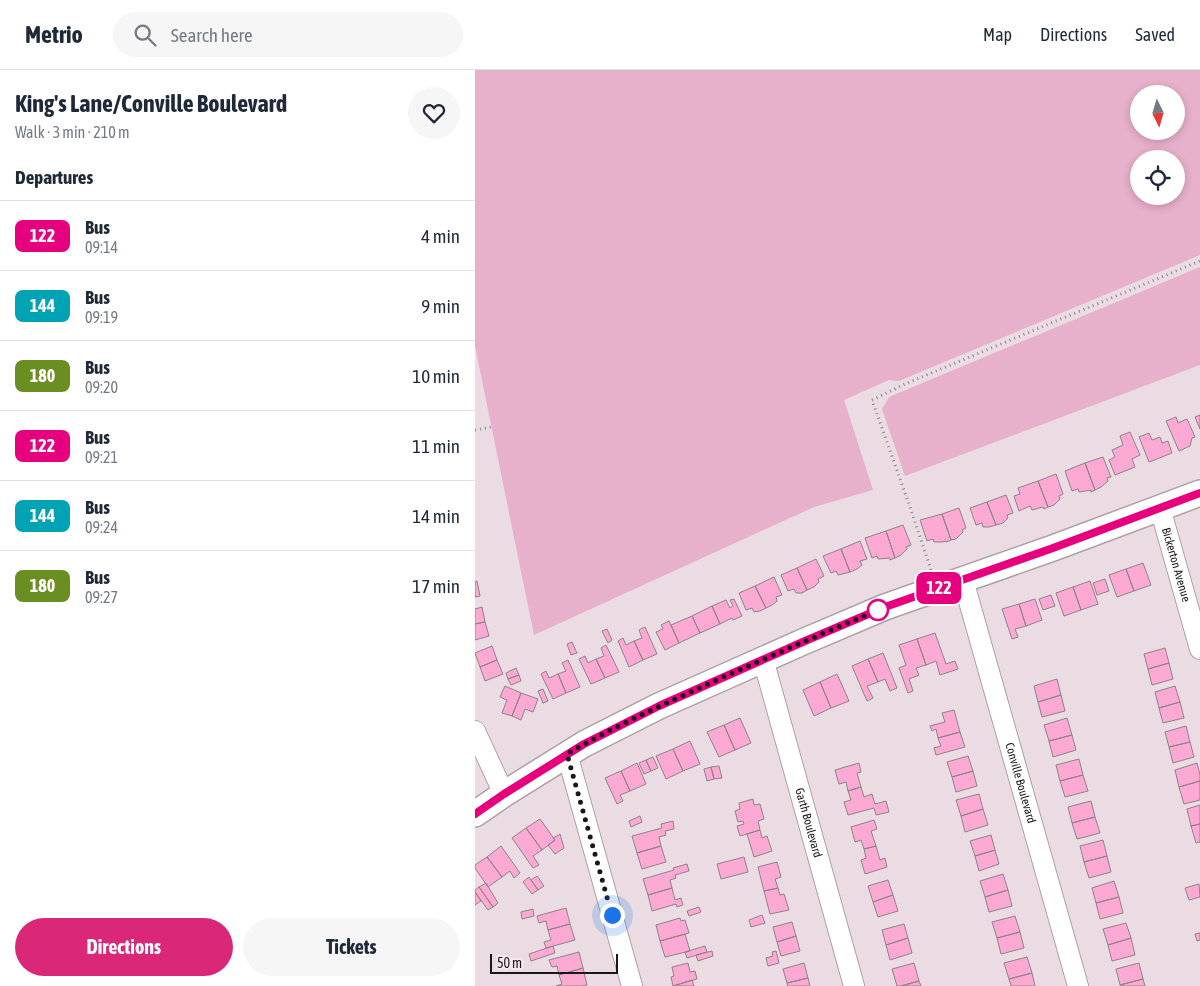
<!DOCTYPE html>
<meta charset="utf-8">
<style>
body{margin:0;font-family:"Asap Condensed",sans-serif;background:#f6f6f7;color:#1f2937;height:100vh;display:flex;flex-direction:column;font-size:19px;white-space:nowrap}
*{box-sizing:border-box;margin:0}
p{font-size:16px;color:#747a83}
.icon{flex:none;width:28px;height:28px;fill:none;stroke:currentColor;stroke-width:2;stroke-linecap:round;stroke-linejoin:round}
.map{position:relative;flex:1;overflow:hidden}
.side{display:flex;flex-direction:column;background:#fff;width:475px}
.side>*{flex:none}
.badge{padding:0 10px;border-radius:8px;font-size:18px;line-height:32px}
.needle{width:32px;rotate:175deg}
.fabs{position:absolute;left:655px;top:15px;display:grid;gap:10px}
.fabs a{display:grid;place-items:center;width:55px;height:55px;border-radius:50%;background:#fff;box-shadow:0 2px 8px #0003;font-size:25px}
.scale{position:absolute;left:15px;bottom:12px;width:128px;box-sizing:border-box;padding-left:5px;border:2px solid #1b1719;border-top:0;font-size:14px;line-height:18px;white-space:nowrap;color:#1b1719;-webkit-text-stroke:4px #f7e9ef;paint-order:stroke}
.you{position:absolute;width:25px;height:25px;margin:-12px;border:4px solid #fff;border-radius:50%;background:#1a73e8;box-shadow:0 0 0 8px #1a73e833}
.map>.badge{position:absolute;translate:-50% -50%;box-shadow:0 0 0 2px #fff}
h2{padding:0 15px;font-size:19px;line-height:45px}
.round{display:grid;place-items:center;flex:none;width:52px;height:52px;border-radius:26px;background:#f6f6f7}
.headline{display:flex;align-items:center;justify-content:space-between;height:85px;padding:0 15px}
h1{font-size:24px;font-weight:700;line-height:38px}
.cta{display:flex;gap:10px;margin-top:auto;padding:10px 15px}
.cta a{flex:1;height:58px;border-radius:30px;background:#db2777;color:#fff;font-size:20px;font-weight:700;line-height:58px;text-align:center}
.cta a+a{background:#f6f6f7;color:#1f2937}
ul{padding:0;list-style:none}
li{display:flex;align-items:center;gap:15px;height:70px;padding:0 15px;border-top:1px solid #e0e1e3}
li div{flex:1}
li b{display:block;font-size:19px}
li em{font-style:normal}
li .badge{min-width:55px;font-weight:700;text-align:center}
header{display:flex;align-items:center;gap:30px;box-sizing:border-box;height:70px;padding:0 25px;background:#fff;border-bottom:1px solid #e0e1e3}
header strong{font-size:24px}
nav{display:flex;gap:28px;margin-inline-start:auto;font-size:18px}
.search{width:350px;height:45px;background:#f6f6f7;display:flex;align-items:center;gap:12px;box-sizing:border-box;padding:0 18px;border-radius:28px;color:#747a83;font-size:19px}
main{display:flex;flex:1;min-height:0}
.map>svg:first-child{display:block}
.green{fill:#e7b0cb;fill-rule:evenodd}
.building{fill:#fcaad3;stroke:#8e8287}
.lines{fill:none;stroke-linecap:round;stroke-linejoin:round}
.minor-casing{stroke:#aea0a6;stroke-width:22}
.tertiary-casing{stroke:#aea0a6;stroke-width:28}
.path{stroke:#8d8387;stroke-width:3;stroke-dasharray:1 4;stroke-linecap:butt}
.minor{stroke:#fff;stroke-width:20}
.tertiary{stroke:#fff;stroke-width:25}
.line-casing{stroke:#fff;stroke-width:11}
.line{stroke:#e6007e;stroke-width:8}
.walk{stroke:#1b1719;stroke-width:5;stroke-dasharray:0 9}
.stop-dot{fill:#fff;stroke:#e6007e;stroke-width:2.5}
.labels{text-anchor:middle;stroke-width:4;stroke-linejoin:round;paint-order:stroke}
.street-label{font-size:12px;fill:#1b1719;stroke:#f7e9ef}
</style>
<header>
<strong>Metrio</strong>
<div class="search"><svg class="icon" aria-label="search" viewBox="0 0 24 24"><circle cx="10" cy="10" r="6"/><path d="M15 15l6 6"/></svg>Search here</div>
<nav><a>Map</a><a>Directions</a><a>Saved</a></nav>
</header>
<main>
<section class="side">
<div class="headline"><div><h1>King's Lane/Conville Boulevard</h1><p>Walk · 3 min · 210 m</p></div><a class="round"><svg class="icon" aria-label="heart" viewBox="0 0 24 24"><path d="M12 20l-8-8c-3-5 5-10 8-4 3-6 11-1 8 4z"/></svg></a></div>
<h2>Departures</h2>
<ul>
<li><span class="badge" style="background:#e6007e;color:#fff">122</span><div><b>Bus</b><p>09:14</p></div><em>4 min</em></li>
<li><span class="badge" style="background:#00a3b4;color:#fff">144</span><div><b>Bus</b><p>09:19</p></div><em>9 min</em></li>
<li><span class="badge" style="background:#6b8e23;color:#fff">180</span><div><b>Bus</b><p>09:20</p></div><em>10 min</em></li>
<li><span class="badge" style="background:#e6007e;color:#fff">122</span><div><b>Bus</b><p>09:21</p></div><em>11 min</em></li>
<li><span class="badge" style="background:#00a3b4;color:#fff">144</span><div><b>Bus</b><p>09:24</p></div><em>14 min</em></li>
<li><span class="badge" style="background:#6b8e23;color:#fff">180</span><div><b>Bus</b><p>09:27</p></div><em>17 min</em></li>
</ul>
<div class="cta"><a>Directions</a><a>Tickets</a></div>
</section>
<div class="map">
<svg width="725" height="916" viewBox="0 0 725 916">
<rect width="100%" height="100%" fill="#eadce2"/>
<path class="green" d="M0 0H725V185L424 311 414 310 369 330 398 420 339 437 59 565 0 276ZM664 24H701V61H664ZM664 89H701V126H664Z
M725 197V295L430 406 407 339 414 327Z"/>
<path class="building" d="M725 345V359L720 347Z
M701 347 703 353 712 349 720 367 717 368 715 376 704 381 691 351Z
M655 362 665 385 657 389 660 397 640 405 634 390 640 387 637 380 648 375 645 366Z
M674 363 677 370 685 367 687 373 693 371 697 383 674 392 664 367Z
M628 387 636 407 632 408 633 411 626 417 620 420 610 393Z
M610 393 620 420 616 422V420L604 422 603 419 597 421 590 401Z
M581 404 588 424 584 426 585 429 579 435 573 437 563 411Z
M563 411 573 437 569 439 568 437 557 440 555 436 544 441 539 426 545 424 543 418Z
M531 425 538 443 532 445 533 448 528 453 521 455 512 432Z
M512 432 521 455 514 457H508L507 453 501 455 495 438Z
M484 438 491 458 487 460 488 462 481 469 476 470 467 444Z
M467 444 476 470 471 472V471L467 472H459L458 469 452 471 445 450Z
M428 455 436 475 431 477 432 479 426 485 420 488 411 461Z
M411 461 420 488 415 490V488L403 489 402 486 397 488 390 468Z
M385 471 392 489 385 491 387 495 382 499 375 502 366 479Z
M366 479 375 502 363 505 361 501 356 503 348 486Z
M341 489 349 506 343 509 344 512 339 517 332 520 322 498Z
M668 493 676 515 659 521 651 499Z
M322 498 332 520 327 523H321L319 519 313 521 306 505Z
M651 499 659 521 642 527 634 505Z
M299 507 307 525 301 527 302 531 297 535 291 538 280 516Z
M630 509 634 521 622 525 618 513Z
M2 511 5 526 0 527V512Z
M615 511 623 534 606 540 598 517Z
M280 516 291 538 285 541 279 542 277 538 271 540 264 523Z
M598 517 606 540 589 546 581 523Z
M576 525 580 536 568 540 564 529Z
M259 529 267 546 258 550 257 548 245 554 237 536 251 530 255 538 258 536 255 530Z
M560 529 567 550 551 556 544 534Z
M544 534 551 556 540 559 543 567 537 569 527 539Z
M237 536 245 554 225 563 217 546Z
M7 537 10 552 0 554V539Z
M217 546 225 563 204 573 196 555Z
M194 551 204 573 190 580 181 562 188 559 186 555Z
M10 552 14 566 0 570V554Z
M170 557 182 584 168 590 159 571 167 568 164 560Z
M132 559 137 570 133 573 127 561Z
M460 563 471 594 480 591 483 599 465 605 461 591 451 595 442 569Z
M148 568 151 575 159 571 168 590 154 597 143 571Z
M442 569 451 595 441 598 444 605 434 609 438 621 433 623 424 598 431 595 424 575Z
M97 572 102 583 96 585 92 574Z
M131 575 144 602 130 608 121 589 129 586 126 578Z
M17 576 22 590 5 597 0 583Z
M690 578 694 593 673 599 669 584Z
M408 583 422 618 415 621 410 609 403 612 393 589Z
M110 586 113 593 121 589 130 608 116 614 104 589Z
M393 589 403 612 392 616 398 628 392 631 377 596Z
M22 590 28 604 10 611 5 597Z
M93 590 105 617 91 623 83 604 91 601 87 593Z
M694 593 698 609 677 615 673 599Z
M41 598 44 605 33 609 31 603Z
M71 601 74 608 83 604 91 623 78 629 66 604Z
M362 604 374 631 356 638 345 612Z
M44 605 46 611 36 615 33 609Z
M582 609 586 625 563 632 559 616Z
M345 612 356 638 339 646 328 620Z
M30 616 46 623 37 646 27 643 32 630 25 627Z
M700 616 705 632 684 638 680 622Z
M68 619 73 631 68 633 63 621Z
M46 623 63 629 58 642 50 639 46 650 37 646Z
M586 625 590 641 567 647 563 632Z
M705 632 709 648 688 653 684 638Z
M479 640 485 662 463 668 461 659 457 661 455 656 470 652 467 643Z
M265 648 276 673 260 680 249 655Z
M592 648 597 665 574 671 569 655Z
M249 655 260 680 244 687 232 662Z
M711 656 715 672 694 677 690 662Z
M485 662 490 677 461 685 459 678 466 676 463 668Z
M597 665 601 680 578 687 574 671Z
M215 671 225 694 208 701 198 679Z
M715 672 719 687 698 693 694 677Z
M198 679 208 701 191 709 181 686Z
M493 686 498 701 477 707 472 692Z
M178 687 183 698 176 701 171 690Z
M604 689 608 705 585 711 581 695Z
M171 690 176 701 169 704 164 693Z
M162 693 171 714 155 721 146 701Z
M384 693 386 702 382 703 386 717 373 721 371 712 364 714 360 700Z
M722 693 725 705V711L704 717 700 700Z
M244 696 247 708 239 709 236 697Z
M236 697 239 709 232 711 229 699Z
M146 701 155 721 145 725 148 731 142 734 130 708Z
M498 701 502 716 481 722 477 707Z
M608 705 613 721 590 727 585 711Z
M725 711V730L709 734 704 717Z
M386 717 389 727 397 724 400 734 411 731 414 742 401 745 399 738 373 745 369 732 376 730 373 721Z
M504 724 508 739 486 746 481 730Z
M278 729 279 735 285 734 289 749 283 751 285 760 265 766 262 756 269 754 268 751 263 752 260 741 265 739 264 733Z
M616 731 620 747 597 753 593 737Z
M725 735V754L716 756 712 739Z
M508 739 513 755 490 762 486 746Z
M165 746 167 752 156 757 154 751Z
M620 747 625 763 602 769 597 753Z
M65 749 80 770 67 780 51 758Z
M399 750 402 759 396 761 401 776 389 779 386 770 380 772 376 757Z
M198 751 199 759 190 761 191 765 184 767 186 776 162 783 157 766 187 758 186 754Z
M725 754V772L721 773 716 756Z
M51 758 67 780 58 786 64 795 58 798 37 768Z
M285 760 287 768 292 766 297 781 279 787 272 764Z
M85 764 89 778 80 784 73 775 80 770 78 768Z
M516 765 520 780 500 786 495 771Z
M628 770 632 786 609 792 605 776Z
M26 776 45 803 39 808 35 801 27 807 12 787Z
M186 776 191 792 167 799 162 783Z
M401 776 405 790 410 788 412 797 390 804 386 790 391 788 389 779Z
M520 780 524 794 504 801 500 786Z
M632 786 636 802 614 808 609 792Z
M12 787 27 807 13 817 0 798V795Z
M269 787 273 802 246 809 242 794Z
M302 792 306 807 300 809 303 818 289 821 283 797Z
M212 794 214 801 200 805 201 808 195 810 197 818 173 825 168 809 199 800 198 798Z
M528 804 533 820 510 827 505 811Z
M62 806 69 816 63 820 56 810Z
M54 807 63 820 57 824 48 812Z
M413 810 418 825 398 832 393 816Z
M639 811 644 827 621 833 617 818Z
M11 813 23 833 18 837 4 817Z
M724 814 725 827 714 830 710 818Z
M4 817 18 837 13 840 0 822V820Z
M197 818 200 830 206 828 208 835 202 837 201 834 177 841 173 825Z
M303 818 305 825 309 824 314 840 295 844 289 821Z
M533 820 537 836 514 842 510 827Z
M0 822 6 831 0 835Z
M418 825 423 841 403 847 398 832Z
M644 827 648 843 625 849 621 833Z
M224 837 226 842 214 846 212 841Z
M91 838 95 854 73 860 71 851 64 853 62 846Z
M58 839 59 846 47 849 46 842Z
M287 845 290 853 276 857 274 850Z
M540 846 545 862 522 868 517 852Z
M205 848 206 851 210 850 214 863 185 871 181 855Z
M317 852 321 866 302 872 298 857Z
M651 853 656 868 633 875 628 859Z
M95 854 100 870 71 878 69 872 76 870 73 860Z
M429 854 433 868 411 875 407 860Z
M545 862 549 878 526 884 522 868Z
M725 863V870L722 871 720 864Z
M210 864 215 881 190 887 185 871Z
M321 866 325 881 306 886 302 872Z
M433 868 437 883 415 890 411 875Z
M656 868 660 885 637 891 633 875Z
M78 876 80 883 56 891 54 884Z
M230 876 232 882 212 888 210 882Z
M237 881 238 886 223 891 221 885Z
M301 881 304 893 293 896 291 888 298 886 297 882Z
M104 882 108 898 84 905 82 896 77 897 74 890Z
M552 887 557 903 534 909 529 893Z
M213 893 215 902 220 901 222 909 198 916 196 907 199 906 197 897Z
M329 893 333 908 312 913 308 899Z
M439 893 444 911 426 916H422L417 899Z
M664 893 668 909 645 915 641 899Z
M108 898 112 915 108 916H81L87 914 84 905Z
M557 903 560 916H536L534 909Z
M333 908 335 916H313L312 913Z
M668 909 670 916H646L645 915Z
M217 910 219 916H198Z
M444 911 446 916H426Z"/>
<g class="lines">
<g class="minor-casing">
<g id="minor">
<path id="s1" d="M685 438 725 579"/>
<path id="s2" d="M488 510 603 916"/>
<path id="s3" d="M288 589 379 916"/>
<path d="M0 661 29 724"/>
<path d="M92 684 157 916"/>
</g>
</g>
<g class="tertiary-casing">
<path id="tertiary" d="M0 744 29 724 109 674 184 636 330 571 410 537 578 478 725 423"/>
</g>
<path class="path" d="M0 360 17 357
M456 500 435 437 397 330 430 314 725 191"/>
<use href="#minor" class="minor"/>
<use href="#tertiary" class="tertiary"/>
</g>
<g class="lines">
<g class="line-casing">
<path id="line" d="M0 744 29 724 109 674 184 636 330 571 410 537 578 478 725 423"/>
</g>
<use href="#line" class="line"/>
<path class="walk" d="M137 845 92 684C138 657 187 635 235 613 293 587 351 562 410 537L403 540"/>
</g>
<circle class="stop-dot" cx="403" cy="540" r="10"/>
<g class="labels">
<g class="street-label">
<text dy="4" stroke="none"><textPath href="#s1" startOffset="59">Bickerton Avenue</textPath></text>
<text dy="4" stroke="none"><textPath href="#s2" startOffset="211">Conville Boulevard</textPath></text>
<text dy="4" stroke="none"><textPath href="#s3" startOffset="170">Garth Boulevard</textPath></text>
</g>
</g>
</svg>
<div class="fabs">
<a><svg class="needle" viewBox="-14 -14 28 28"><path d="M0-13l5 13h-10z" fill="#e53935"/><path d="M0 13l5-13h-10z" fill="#747a83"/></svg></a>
<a><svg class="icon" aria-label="locate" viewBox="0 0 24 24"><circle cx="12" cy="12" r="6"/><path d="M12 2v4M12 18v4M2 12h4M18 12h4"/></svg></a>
</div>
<div class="scale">50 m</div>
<div class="you" style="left:137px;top:845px"></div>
<b class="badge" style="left:464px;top:518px;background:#e6007e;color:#fff">122</b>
</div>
</main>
